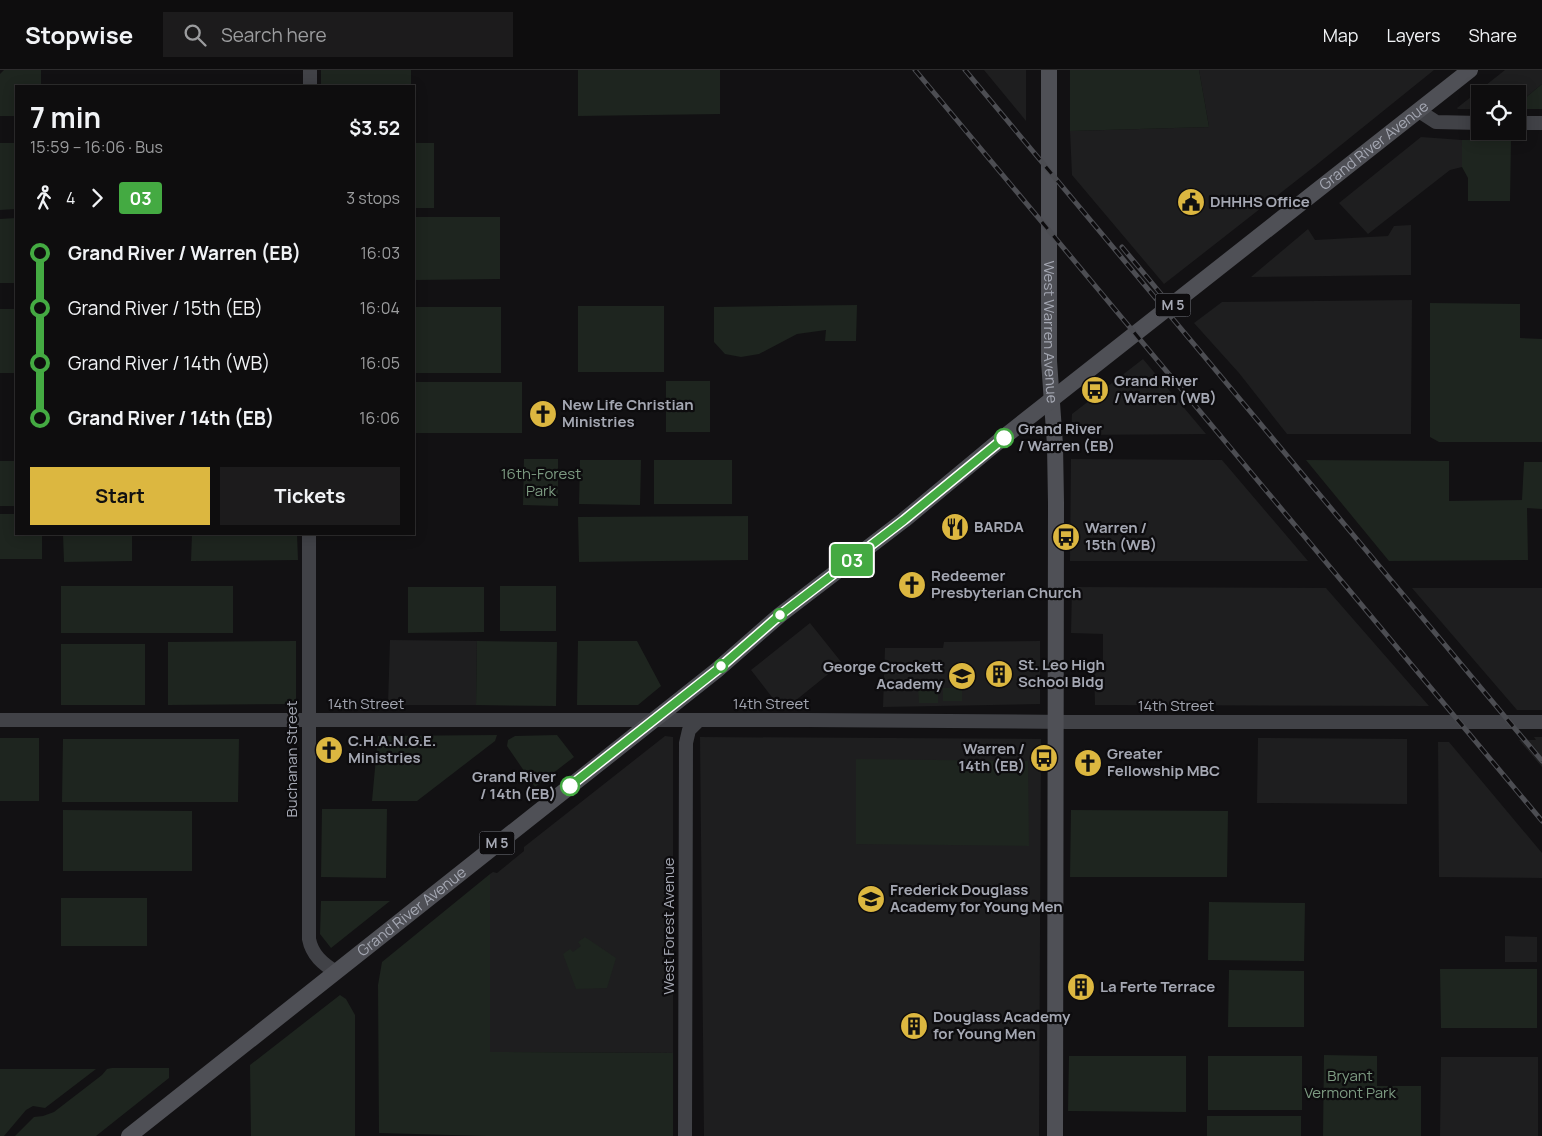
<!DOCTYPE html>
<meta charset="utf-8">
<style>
body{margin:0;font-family:Manrope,sans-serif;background:#1c1b1c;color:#f1f3f6;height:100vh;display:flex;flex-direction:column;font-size:19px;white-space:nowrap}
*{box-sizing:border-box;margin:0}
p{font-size:16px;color:#9b9c9e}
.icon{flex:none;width:28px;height:28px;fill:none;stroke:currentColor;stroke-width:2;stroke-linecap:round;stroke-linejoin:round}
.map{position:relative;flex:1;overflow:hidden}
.sheet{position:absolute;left:15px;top:15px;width:400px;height:450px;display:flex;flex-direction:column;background:#0e0d0e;border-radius:0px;box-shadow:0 2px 12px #0003,0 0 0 1px #2e2d2e}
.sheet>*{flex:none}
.badge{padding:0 10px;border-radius:4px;font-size:18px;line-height:32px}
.fabs{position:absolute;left:1471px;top:15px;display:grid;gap:10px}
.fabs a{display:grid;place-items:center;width:55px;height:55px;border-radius:0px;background:#0e0d0e;box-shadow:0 2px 12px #0003,0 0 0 1px #2e2d2e;font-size:25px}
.map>.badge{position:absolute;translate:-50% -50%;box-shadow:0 0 0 2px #fff}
.legs{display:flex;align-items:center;gap:8px;height:55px;padding:0 15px;font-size:16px}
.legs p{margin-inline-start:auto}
.head{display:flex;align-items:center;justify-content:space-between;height:85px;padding:0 15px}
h1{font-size:28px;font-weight:700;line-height:38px}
.button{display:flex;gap:10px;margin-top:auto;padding:10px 15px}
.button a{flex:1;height:58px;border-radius:0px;background:#dcb740;color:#111;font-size:20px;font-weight:700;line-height:58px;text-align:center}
.button a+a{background:#1c1b1c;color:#f1f3f6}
ul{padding:0 15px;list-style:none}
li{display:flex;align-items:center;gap:18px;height:55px;font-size:19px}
li i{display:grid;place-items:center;width:8px;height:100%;margin:0 6px;background:currentColor}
li i::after{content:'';width:12px;height:12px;margin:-6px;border:4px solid;border-radius:50%;background:#0e0d0e}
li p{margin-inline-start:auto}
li:first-child i{background:linear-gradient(#0000 50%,currentColor 0)}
li:last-child i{background:linear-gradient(currentColor 50%,#0000 0)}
header{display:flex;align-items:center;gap:30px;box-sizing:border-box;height:70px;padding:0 25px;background:#0e0d0e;border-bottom:1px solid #2e2d2e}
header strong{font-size:24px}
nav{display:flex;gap:28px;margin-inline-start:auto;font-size:18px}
.search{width:350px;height:45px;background:#1c1b1c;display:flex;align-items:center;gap:12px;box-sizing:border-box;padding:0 18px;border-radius:0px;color:#9b9c9e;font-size:19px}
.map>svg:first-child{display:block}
.built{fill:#1e1e1f}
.green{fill:#1e251f}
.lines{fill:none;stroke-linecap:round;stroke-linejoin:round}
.secondary{stroke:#414247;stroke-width:14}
.primary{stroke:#4f5056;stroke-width:16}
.rail-casing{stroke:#4c4d52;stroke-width:5}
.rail{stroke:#0d0c0e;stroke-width:3;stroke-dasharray:9;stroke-linecap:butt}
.line-1-casing{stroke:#fff;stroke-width:11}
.line-1{stroke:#44aa42;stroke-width:8}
.stop-1-dot{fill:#fff;stroke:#44aa42;stroke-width:2.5}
.labels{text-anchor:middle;stroke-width:4.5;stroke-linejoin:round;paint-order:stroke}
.shield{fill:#0d0c0e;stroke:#777881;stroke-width:1}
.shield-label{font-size:14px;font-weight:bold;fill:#a4a7b2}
.street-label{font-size:15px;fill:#a4a7b2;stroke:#0d0c0e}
.poi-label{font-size:15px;font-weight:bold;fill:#a4a7b2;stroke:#0d0c0e;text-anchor:start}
.stop-label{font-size:15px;font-weight:bold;fill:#a4a7b2;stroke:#0d0c0e;text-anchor:start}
.park-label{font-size:15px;fill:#7d9b82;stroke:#0d0c0e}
</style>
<header>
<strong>Stopwise</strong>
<div class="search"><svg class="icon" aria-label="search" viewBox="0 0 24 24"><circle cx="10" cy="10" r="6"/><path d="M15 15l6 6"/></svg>Search here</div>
<nav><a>Map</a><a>Layers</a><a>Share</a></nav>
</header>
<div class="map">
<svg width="1542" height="1066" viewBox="0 0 1542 1066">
<rect width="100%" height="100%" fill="#121113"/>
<path class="built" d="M984 0H1026V51Z
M1199 0H1434L1315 96 1164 214 1072 105 1070 61 1209 57Z
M1505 0H1542V14L1518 34V24H1480V39H1458L1457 38Z
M1421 67 1462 70V97L1450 100 1368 164 1339 133Z
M1411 155V205L1251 207 1308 159 1315 170 1388 166 1394 156Z
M1412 230 1411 364H1287L1239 303 1194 253 1222 232Z
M1143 289 1206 364 1071 365 1072 344Z
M1071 389 1222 390 1308 491H1070Z
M1072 517 1326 518 1429 636 1095 635 1094 594 1103 593V564L1071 563Z
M1412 518H1542V640H1517Z
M810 553 842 593 790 635H778L751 600Z
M390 570 477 571 476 635H388Z
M1040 571V634L883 637 885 578H943L944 572Z
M665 666 673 667V834L670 836V853L673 854V983L490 982V804L493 802 497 803 524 781V777Z
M700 667 1041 669 1039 1066H704Z
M1534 667H1542V697L1519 670H1536Z
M1258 668 1407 669V734L1257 733Z
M1438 672H1449L1542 783V808L1439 807Z
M1505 866 1537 867V892H1505Z
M1441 987H1538V1066H1440Z"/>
<path class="green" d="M4 0H41V16H16V46H0V4Z
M321 0H411V16H321Z
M578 0H720V44L578 46Z
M1070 0H1199L1209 57 1070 61Z
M1542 14V39H1518V34Z
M1462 70H1511L1510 131H1468V108L1462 97Z
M0 73H16V139L0 140Z
M414 73H434V138H414Z
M414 147H500V209L414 210Z
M16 148V213H0V149Z
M1430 233 1520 234V268L1542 269V372H1439L1430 367Z
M857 235 856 271H825L826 260 797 264 759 284 741 287 725 284 714 272V237Z
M578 236H664V302H578Z
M414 237H501V303H414Z
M0 239H16V303H0Z
M666 311H710V362H666Z
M414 312H522V363H414Z
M524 389H558V436L523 435Z
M580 390H641L640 435 579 434Z
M654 390H732V434H654Z
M1306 390 1449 391V431L1522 430 1524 392H1542V439L1527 438 1528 490 1389 491Z
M0 391H16V436H0Z
M0 444H16V464H42V489H0Z
M748 446V490L579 492 578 447Z
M63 464H132V491L64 492Z
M192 464H297L298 490 191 491Z
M61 516H233V563H61Z
M500 516H556V561H500Z
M408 517H484V562L408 563Z
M296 571V634L168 635V572Z
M477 571 557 572 556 636 476 635Z
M578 571H637L661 616 638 635H577Z
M61 574H145V635H61Z
M918 617H938V633H919Z
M943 618H962V631H943Z
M497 665 495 671 417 731H372L378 666Z
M557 665 574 687 535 717 507 676 508 670 515 666Z
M0 668H39V731H0Z
M63 669H239L238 732H62Z
M856 689 1028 691 1029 776 856 774Z
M322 739H387L386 808 321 807Z
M63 740 192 741V801H63Z
M1071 740 1228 741 1227 807H1070Z
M490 804V982L673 983V1066H486L379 1063 378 915 382 892Z
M61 828H147V876H61Z
M321 831H390L331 878 320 864Z
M1209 832 1305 833 1304 891 1208 890Z
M585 867 616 888 607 918 576 919 563 884 570 879 573 882 581 876 578 872Z
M1440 899H1537V958H1441Z
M1229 900 1304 901V957H1228Z
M340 925 346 929 355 945V1066H251L250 995Z
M1324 985 1377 986V1016H1421V1066H1323Z
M1069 986H1186V1042L1068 1041Z
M1208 986H1302V1040H1208Z
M112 998H169V1008L96 1066H15L34 1047 43 1046 54 1042 102 1005 107 999Z
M0 999H96L45 1038 33 1036 26 1040 4 1066H0Z
M1207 1046H1301V1066H1207Z"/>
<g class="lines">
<path class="secondary" d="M310 16V0
M1419 41 1436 52 1480 53
M1518 53H1542
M309 464V869C312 885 323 894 336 902
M0 650H808L1069 652H1542
M685 1066 686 673 689 660 699 650"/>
<g class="primary">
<path id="s1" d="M1049 0V291L1055 375 1056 433 1055 1066"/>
<path id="s2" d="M129 1066 717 600 780 545 904 450 1004 367 1470 0"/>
</g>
<g class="rail-casing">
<path id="rail" d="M915 0 1542 751
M965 0 1542 691
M1122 177 1171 236"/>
</g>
<use href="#rail" class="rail"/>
</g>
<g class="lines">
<g class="line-1-casing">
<path id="line-1" d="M570 716 717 600 780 545 904 450 1004 368"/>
</g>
<use href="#line-1" class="line-1"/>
</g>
<defs>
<g id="civic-disc" transform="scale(1.4375)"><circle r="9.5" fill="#dcb740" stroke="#0d0c0e"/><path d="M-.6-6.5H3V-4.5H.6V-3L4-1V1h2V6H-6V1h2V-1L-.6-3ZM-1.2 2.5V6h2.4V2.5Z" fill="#111"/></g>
<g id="bus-disc" transform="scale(1.4375)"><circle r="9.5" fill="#dcb740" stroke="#0d0c0e"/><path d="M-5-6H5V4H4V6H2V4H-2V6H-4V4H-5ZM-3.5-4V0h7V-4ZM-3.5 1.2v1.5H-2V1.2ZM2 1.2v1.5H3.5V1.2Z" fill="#111"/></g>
<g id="church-disc" transform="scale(1.4375)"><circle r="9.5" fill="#dcb740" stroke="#0d0c0e"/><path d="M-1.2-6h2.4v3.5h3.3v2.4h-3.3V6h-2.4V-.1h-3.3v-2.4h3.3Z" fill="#111"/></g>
<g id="restaurant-disc" transform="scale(1.4375)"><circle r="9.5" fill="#dcb740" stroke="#0d0c0e"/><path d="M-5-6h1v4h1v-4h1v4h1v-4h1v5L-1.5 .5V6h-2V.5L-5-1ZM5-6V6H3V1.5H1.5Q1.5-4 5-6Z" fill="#111"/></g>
<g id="building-disc" transform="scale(1.4375)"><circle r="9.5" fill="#dcb740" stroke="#0d0c0e"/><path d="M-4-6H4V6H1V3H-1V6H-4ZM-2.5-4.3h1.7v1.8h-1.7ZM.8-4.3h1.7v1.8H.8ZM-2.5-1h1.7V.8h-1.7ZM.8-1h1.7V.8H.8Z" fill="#111"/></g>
<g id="school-disc" transform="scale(1.4375)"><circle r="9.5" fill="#dcb740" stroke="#0d0c0e"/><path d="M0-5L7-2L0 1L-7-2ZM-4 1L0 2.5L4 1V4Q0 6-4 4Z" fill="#111"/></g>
</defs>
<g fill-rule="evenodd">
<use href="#civic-disc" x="1191" y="132"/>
<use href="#bus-disc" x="1095" y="320"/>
<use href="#church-disc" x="543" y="344"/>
<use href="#restaurant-disc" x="955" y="457"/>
<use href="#bus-disc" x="1066" y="467"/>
<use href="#church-disc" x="912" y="515"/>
<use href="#building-disc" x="999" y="604"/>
<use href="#school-disc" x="962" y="606"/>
<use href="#church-disc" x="329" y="680"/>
<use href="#bus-disc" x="1044" y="688"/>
<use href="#church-disc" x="1088" y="693"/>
<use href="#school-disc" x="871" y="829"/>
<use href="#building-disc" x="1081" y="917"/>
<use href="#building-disc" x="914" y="956"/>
</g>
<g class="stop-1-dot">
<circle cx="1004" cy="368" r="9"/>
<circle cx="780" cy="545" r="6"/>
<circle cx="721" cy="596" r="6"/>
<circle cx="570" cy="716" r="9"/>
</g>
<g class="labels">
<g class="shield">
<rect x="1155.5" y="223.5" width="35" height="23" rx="4"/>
<rect x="479.5" y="761.5" width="35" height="23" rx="4"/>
</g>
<g class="shield-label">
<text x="1173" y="240">M 5</text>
<text x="497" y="778">M 5</text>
</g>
<g class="street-label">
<text dy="5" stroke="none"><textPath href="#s2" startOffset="1591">Grand River Avenue</textPath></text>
<text dy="5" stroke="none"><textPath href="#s1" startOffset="262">West Warren Avenue</textPath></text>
<text x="366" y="639">14th Street</text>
<text x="771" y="639">14th Street</text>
<text x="1176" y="641">14th Street</text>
<text transform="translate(292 689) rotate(-90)" y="5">Buchanan Street</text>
<text dy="5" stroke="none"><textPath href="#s2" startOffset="361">Grand River Avenue</textPath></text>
<text transform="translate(669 856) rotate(-90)" y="5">West Forest Avenue</text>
</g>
<g class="poi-label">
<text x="1210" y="137">DHHHS Office</text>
<text x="1114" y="316">Grand River<tspan x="1114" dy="17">/ Warren (WB)</tspan></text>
<text x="562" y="340">New Life Christian<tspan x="562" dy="17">Ministries</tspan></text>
<text x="974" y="462">BARDA</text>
<text x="1085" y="463">Warren /<tspan x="1085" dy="17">15th (WB)</tspan></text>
<text x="931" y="511">Redeemer<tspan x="931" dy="17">Presbyterian Church</tspan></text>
<text x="1018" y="600">St. Leo High<tspan x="1018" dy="17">School Bldg</tspan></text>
<text x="943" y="602" text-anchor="end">George Crockett<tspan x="943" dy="17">Academy</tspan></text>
<text x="348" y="676">C.H.A.N.G.E.<tspan x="348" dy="17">Ministries</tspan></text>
<text x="1025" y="684" text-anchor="end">Warren /<tspan x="1025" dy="17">14th (EB)</tspan></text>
<text x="1107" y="689">Greater<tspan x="1107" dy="17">Fellowship MBC</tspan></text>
<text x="890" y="825">Frederick Douglass<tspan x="890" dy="17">Academy for Young Men</tspan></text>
<text x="1100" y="922">La Ferte Terrace</text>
<text x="933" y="952">Douglass Academy<tspan x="933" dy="17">for Young Men</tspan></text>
</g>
<g class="stop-label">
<text x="1018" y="364">Grand River<tspan x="1018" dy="17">/ Warren (EB)</tspan></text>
<text x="556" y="712" text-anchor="end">Grand River<tspan x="556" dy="17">/ 14th (EB)</tspan></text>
</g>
<g class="park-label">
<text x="541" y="409">16th-Forest<tspan x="541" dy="17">Park</tspan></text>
<text x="1350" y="1011">Bryant<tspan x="1350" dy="17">Vermont Park</tspan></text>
</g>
</g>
</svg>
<div class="fabs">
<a><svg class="icon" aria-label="locate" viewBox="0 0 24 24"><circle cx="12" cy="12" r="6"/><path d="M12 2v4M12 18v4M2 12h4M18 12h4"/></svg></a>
</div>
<b class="badge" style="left:852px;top:490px;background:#44aa42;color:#fff">03</b>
<section class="sheet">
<div class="head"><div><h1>7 min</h1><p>15:59 – 16:06 · Bus</p></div><b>$3.52</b></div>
<div class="legs"><svg class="icon" aria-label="walk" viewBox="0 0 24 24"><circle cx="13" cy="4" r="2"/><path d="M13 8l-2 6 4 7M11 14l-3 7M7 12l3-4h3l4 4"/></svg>4<svg class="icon" aria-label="forward" viewBox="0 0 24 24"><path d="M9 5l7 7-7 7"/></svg><b class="badge" style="background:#44aa42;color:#fff">03</b><p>3 stops</p></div>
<ul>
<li><i style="color:#44aa42"></i><b>Grand River / Warren (EB)</b><p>16:03</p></li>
<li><i style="color:#44aa42"></i><span>Grand River / 15th (EB)</span><p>16:04</p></li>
<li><i style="color:#44aa42"></i><span>Grand River / 14th (WB)</span><p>16:05</p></li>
<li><i style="color:#44aa42"></i><b>Grand River / 14th (EB)</b><p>16:06</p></li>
</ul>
<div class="button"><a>Start</a><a>Tickets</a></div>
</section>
</div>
